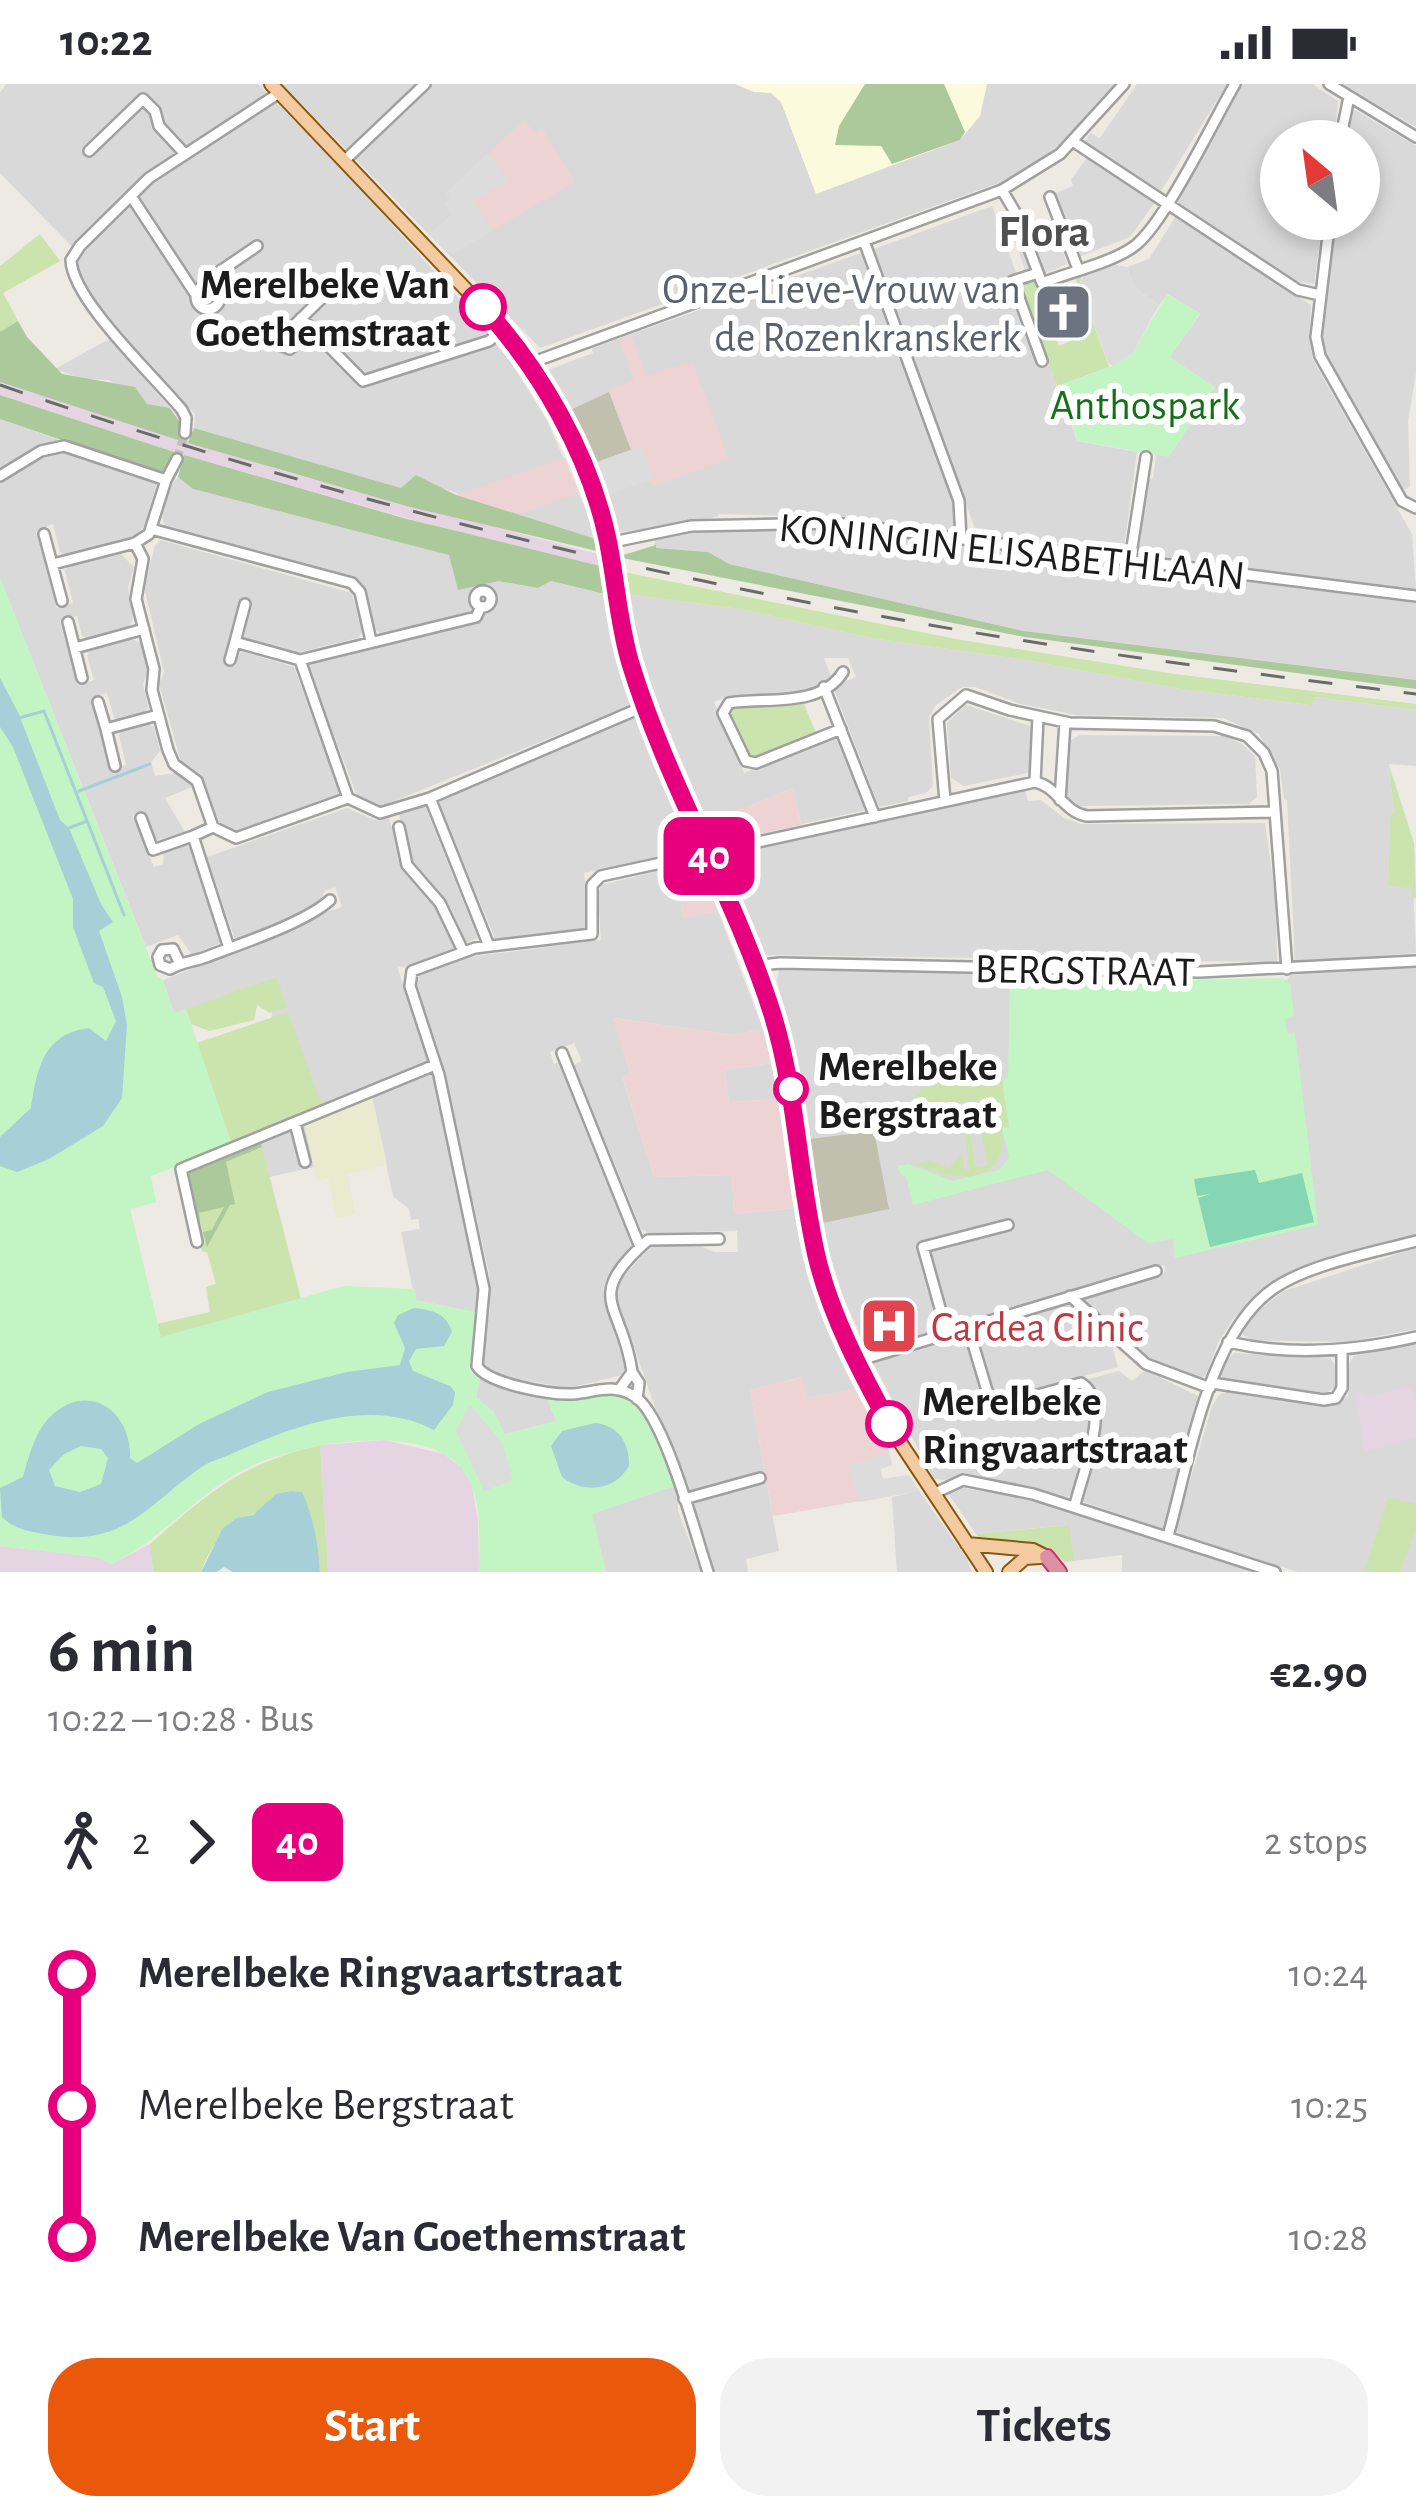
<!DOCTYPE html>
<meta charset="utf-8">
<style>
body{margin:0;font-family:"Alegreya Sans",sans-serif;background:#f2f2f3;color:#2b2b33;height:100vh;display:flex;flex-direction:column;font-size:45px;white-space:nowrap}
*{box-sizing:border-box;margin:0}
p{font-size:39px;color:#7c7c81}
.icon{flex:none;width:66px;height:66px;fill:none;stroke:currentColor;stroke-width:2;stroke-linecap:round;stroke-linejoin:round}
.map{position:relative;height:1488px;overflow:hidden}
.panel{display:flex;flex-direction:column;background:#fff;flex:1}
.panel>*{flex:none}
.badge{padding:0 24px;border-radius:18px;font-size:42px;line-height:78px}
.needle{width:78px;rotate:331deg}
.fabs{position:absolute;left:1260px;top:36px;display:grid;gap:24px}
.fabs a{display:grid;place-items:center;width:120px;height:120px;border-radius:50%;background:#fff;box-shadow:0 6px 18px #0003;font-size:60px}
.map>.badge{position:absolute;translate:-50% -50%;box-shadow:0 0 0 6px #fff}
.legs{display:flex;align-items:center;gap:18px;height:132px;padding:0 48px;font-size:39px}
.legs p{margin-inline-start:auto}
.overview{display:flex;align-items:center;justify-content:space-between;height:204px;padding:0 48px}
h1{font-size:66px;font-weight:700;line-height:90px}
.button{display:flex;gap:24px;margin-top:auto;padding:24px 48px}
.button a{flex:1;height:138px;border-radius:48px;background:#ea580c;color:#fff;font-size:48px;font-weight:700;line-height:138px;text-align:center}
.button a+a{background:#f2f2f3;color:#2b2b33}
ul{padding:0 48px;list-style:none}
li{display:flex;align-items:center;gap:42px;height:132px;font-size:45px}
li i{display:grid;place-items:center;width:18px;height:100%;margin:0 15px;background:currentColor}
li i::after{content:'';width:30px;height:30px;margin:-15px;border:9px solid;border-radius:50%;background:#fff}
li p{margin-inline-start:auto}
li:first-child i{background:linear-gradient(#0000 50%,currentColor 0)}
li:last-child i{background:linear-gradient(currentColor 50%,#0000 0)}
.status{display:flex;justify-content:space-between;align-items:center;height:84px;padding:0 60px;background:#fff;direction:ltr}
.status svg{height:33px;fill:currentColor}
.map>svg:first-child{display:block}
.residential{fill:#dad9d9}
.commercial{fill:#edd3d4}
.industrial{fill:#e5d5e3}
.education{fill:#fcfadd}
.construction{fill:#c1c0af}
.farmland{fill:#eaeacf}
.grass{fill:#cbe3ad}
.forest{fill:#abc99b}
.park{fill:#c3f4c4}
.pitch{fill:#87d6b3}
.parking{fill:#dcdcdc}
.water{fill:#a7cfd7;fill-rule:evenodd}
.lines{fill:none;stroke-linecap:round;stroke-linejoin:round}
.stream{stroke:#a7cfd7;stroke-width:3}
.minor-tunnel{stroke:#c3c0bb;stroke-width:9;stroke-dasharray:9 4.5;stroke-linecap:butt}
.minor-casing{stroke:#a0a0a0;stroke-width:14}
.major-casing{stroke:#89580c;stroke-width:16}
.highway-casing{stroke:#c9326e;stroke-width:18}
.minor{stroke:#fff;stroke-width:9}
.major{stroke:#f4cba1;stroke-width:12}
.highway{stroke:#de91a3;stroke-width:14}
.rail{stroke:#6a6a6a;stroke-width:3;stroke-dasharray:24 24;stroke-linecap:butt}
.line-1-casing{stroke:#fff;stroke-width:27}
.line-1{stroke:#e6007e;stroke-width:18}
.stop-1-dot{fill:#fff;stroke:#e6007e;stroke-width:6}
.labels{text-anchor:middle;stroke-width:12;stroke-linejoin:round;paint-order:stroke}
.stop-label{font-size:42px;font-weight:bold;fill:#1c1c1c;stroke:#fff;text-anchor:start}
.worship-label{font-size:42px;fill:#5b616d;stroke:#fff;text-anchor:end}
.park-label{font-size:42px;fill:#147117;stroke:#fff}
.street-label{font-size:42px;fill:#1c1c1c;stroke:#fff}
.health-label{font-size:42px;fill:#be3a42;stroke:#fff;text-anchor:start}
.neighbourhood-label{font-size:45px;font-weight:bold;fill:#4f4f4f;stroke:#fff}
</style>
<div class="status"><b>10:22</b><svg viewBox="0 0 49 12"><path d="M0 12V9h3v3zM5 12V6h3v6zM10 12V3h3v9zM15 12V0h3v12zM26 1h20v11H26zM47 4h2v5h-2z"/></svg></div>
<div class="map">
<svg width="1416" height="1488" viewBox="0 0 1416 1488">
<rect width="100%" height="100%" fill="#ede9e3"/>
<path class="residential" d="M6 0H258L344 87 498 258 547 336 599 456 516 431 446 405 401 404 194 344 195 330 115 244 90 207 77 183 79 170 0 89V9Z
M282 0H1116L1073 49 1035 80 1004 97 540 264Z
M1137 0H1227L1161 107 1085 57 1091 49 1100 54Z
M1242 0H1312L1338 17 1334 57H1281V135H1323L1314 200 1299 198 1176 117Z
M1342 0H1416V43L1386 26Z
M1352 24 1416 62V289L1408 337 1410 403 1403 406 1328 278 1322 253 1336 135H1359V57H1346Z
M1087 73 1155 118 1130 153 1076 174 1053 110 1073 102 1071 96Z
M992 122 1077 357 1137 368 1124 463 1118 468 977 450 948 372 874 165Z
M1176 132 1311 221 1309 253 1313 276 1412 450 1416 506 1140 471 1137 467 1147 398 1153 393 1170 273 1200 230 1168 210 1159 221 1135 204 1127 183 1149 175Z
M861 169 956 428 953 447 843 433 719 430 718 433 616 449 548 286 593 269 592 264Z
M109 255 170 324 147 320 134 303H118L109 296 83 295 55 285Z
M0 335 62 357 38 366 0 389Z
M64 366 157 398 145 441 134 453 66 471 60 468 53 440 36 447 57 524 73 519 65 487 68 481 119 468 134 483 128 504 133 534 129 543 87 555 82 552 77 532 60 537 77 601 94 596 87 571 90 566 131 555 141 559 148 586 143 600 148 623 144 630 119 637 114 634 107 609 91 614 110 686 126 681 119 652 121 646 146 639 154 643 160 667 151 678 155 692 175 689 189 696 192 703 165 714 185 748 157 756 144 727 132 731 154 783 163 780 164 768 184 760 190 764 220 859 192 871 178 851 146 863 0 494V396L41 369Z
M178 393 193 405 450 471 464 502 499 496 538 504 551 497 605 510 609 549 631 621 382 722 358 714 308 584 312 578 393 558 374 545 363 502 355 495 165 443 162 432 171 402Z
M836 445 1416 519V596L1024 547 729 480 708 468 654 464 655 455 694 448Z
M160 456 352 509 362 548 358 554 296 569 244 554 250 519 242 516 224 577 234 581 241 567 294 583 339 706 337 712 239 747 220 740 201 690 181 678 159 600 164 588 144 503 155 462Z
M627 510 740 525 871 554 1026 576 1181 605 1310 621 1314 613 1416 626V682L1389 680 1394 731 1390 732 1388 800 1413 805 1416 869 1295 878 1287 716 1284 715 1280 685 1259 650 1223 634 1076 631 1021 620 975 603H962L936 621 929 633 933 702 926 709 908 713V717L879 723 833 603 856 593 848 574H824L832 595 792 611 728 612 714 618 744 689 839 650 865 715 866 726 801 740 793 704 708 739 649 599Z
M966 621 1033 643 1032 688 964 702 951 694 947 639Z
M633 633 637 634 691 765 584 789 589 837 583 846 496 856 439 724 440 715Z
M1080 651 1225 652 1242 660 1255 672 1257 713 1249 720 1080 722 1063 710 1066 659Z
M1025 706 1028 717 1041 716 1064 734 1082 740 1265 739 1276 818 1277 878 764 871 721 772Z
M419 720 425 722 478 854 466 859 451 824 410 777 399 729Z
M347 724 375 736 389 734 403 784 436 821 456 863 404 883 397 882 433 994 481 1217 479 1229 415 1216 401 1148 420 1145 418 1135 411 1136 409 1125 393 1112 371 1011 305 1039 314 1083 269 1093 259 1050 276 893 174 930 163 896 278 852 306 834 342 823 335 803 325 807 318 819 272 844 235 856 207 773Z
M674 783 684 834 718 827 763 945 733 951 613 934 631 990 622 992 654 1093 732 1091 734 1130 796 1124 807 1191 856 1305 807 1314 802 1293 750 1306 779 1467 746 1475 748 1488H713L615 1209 616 1201 651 1162 695 1160 714 1168H738L737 1147 649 1149 641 1145 574 981 582 977 574 959 550 968 554 980 559 978 631 1159 630 1166 606 1195 603 1206 625 1283 622 1291 569 1304 496 1291 485 1285 481 1277 490 1225 489 1189 440 970 417 902 419 892 462 874 601 856 598 808 602 801Z
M1416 883V1150L1307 1183 1267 1202 1233 1235 1218 1259 1206 1291 1200 1295 1153 1276 1079 1214 1166 1188 1164 1181 868 1269 843 1212 828 1165 792 958 777 897 779 886 1010 890 1139 897 1287 896 1291 891Z
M773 979 780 1015 729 1018 724 986Z
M1416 1164V1245L1347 1258 1252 1256 1243 1251V1243L1260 1225 1284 1207Z
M1070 1219 1110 1255 1118 1283 993 1316 975 1250 978 1245Z
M959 1250 965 1253 987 1331 1056 1311 1060 1322 1093 1331 1072 1410 1067 1413 964 1389 946 1396 934 1395 873 1279Z
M1416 1260V1488H1298L1179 1450 1176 1444 1212 1322 1219 1311 1227 1308 1331 1322 1348 1312 1349 1280 1354 1272Z
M1234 1269 1330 1274 1336 1283 1335 1303 1326 1309 1224 1295 1221 1291 1226 1277Z
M1145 1286 1200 1313 1166 1446 1081 1417 1103 1331 1089 1295 1119 1287 1132 1297Z
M480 1293 490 1299 545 1309 556 1337 505 1350 476 1313Z
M677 1401 678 1427 701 1488H606L591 1430Z
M957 1403 1045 1419 1257 1488H1122V1471L1074 1477 1068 1441 976 1450 948 1409Z
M919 1407 967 1475 972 1488H897L892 1413Z"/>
<path class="commercial" d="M524 36 536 49 542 44 575 98 451 171 429 151 452 130 444 120 450 113 446 109Z
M631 251 646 292 687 278 689 282 693 280 729 375 653 402 650 396 606 411 592 380 631 365 608 306 634 296 619 255Z
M565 374 579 409 516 431 456 411Z
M793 704 801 741 722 758 714 753 708 739Z
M693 778 698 780 718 827 684 835 674 783Z
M612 934 733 951 763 945 773 979 724 986 729 1018 780 1015 796 1124 734 1130 732 1091 654 1093 622 991 631 989Z
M803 1293 807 1314 856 1305 888 1363 892 1381 880 1385 883 1395 909 1391 919 1407 773 1432 750 1306Z"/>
<path class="industrial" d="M0 298 293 390 598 470 600 482 459 449 169 367 0 311Z
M1410 1302 1416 1318V1353L1364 1368 1356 1310 1364 1309 1366 1313Z
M384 1356 444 1370 463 1385 472 1402 478 1437 479 1488H328L320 1361Z
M150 1460 153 1488H0V1462L97 1473 112 1480Z"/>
<path class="education" d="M735 0H987L980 32 960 56 816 110 781 18 771 9 754 8Z"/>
<path class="construction" d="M609 308 631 366 591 380 568 327Z
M874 1047 889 1125 823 1139 810 1055Z"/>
<path class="farmland" d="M372 1011 387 1081 347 1090 356 1130 337 1134 328 1094 317 1097 304 1039Z"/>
<path class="grass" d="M40 150 60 177 3 209 18 237 0 248V182Z
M1083 189 1079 201 1109 283 1057 302 1020 200 1036 194 1059 262 1087 249 1072 210 1078 207 1076 191Z
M618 487 961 556 1175 590 1416 620V626L1315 613 1311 621 1181 605 1026 576 871 554 740 525 627 510 621 503Z
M803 618 816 649 755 675 745 672 729 635 733 624Z
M1389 681 1414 759 1416 814 1412 815V805L1388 801 1390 731 1394 730Z
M276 893 287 923 270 929 257 921 254 936 209 947 191 940 186 925Z
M288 928 323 1024 232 1061 197 959Z
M979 995H1002L1009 1043 1002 1045C1009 1104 953 1098 914 1080L930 1076 950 1085 962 1067 964 1085H969L965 1049 976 1038 970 1047 975 1083 988 1082 979 1037 988 1036V1031L977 1032 976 1028 987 1025 986 1015 928 1022V1035L918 1029 916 1010 920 1009V1004Z
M262 1063 301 1215 161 1254 157 1240 210 1228 206 1203 216 1200 207 1168H202L195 1139 198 1129 225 1122 206 1161 230 1121 226 1078Z
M320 1361 328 1488H320C318 1458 314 1435 301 1408 279 1405 275 1416 259 1427 254 1431 247 1431 241 1434 226 1441 205 1472 201 1488H153L150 1460C209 1408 241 1380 320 1361Z
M1388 1413 1416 1420V1444L1400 1488H1364Z
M1069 1441 1074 1477 1065 1478 1045 1463 980 1456 976 1450Z"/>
<path class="forest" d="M865 0H944L965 48 960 56 892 80 881 62 835 61 839 42Z
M18 237 27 253 62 290 135 303 147 320 170 324 184 344 181 357 0 298V248Z
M0 311 177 369 166 392 0 335Z
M194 344 401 404 416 391 456 411 599 456 601 468 410 423 188 359Z
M184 371 407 435 600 482 604 487 605 510 551 497 538 504 499 497 458 506 449 471 193 405 178 393Z
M656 461V464L708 468 729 480 1024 547 1416 596V605L1025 553 617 473Z
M261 1057 262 1063 226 1078 235 1120 230 1121 207 1163 203 1148 212 1146 224 1123 199 1129 200 1138 195 1139 186 1089Z"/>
<path class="park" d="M1167 210 1200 229 1170 273 1215 303 1169 373 1078 357 1057 302 1113 282 1133 269Z
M0 494 157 892 163 896 174 929 186 925 232 1061 151 1092 156 1118 130 1125 161 1253 344 1202 415 1205 416 1216 479 1229 469 1284 472 1291 476 1289 480 1293 476 1313 494 1328 505 1350 556 1337 545 1309 627 1311 650 1333 677 1401 592 1430 606 1488H479C479 1457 483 1416 465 1389 428 1334 296 1360 247 1384 198 1408 162 1455 112 1480L97 1473 0 1462Z
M1010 890 1139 897 1284 894 1285 899 1290 898 1294 932 1285 935 1287 949 1295 948 1318 1141 1175 1174 1173 1155 1148 1159 1048 1086 913 1121 906 1092H902L897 1082 909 1080 952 1097 999 1086 1009 1074 1002 1044 1009 1043 1002 995 1008 994Z"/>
<path class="pitch" d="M1255 1086 1259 1099 1302 1089 1314 1138 1210 1163 1198 1114 1210 1110 1197 1112 1194 1095Z"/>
<path class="parking" d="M488 69 508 97 473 117 492 147 451 171 429 151 452 130 444 120 450 113 446 109Z
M1021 131 1028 149 1053 139 1067 180 1042 190 1026 189 1007 135Z
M1115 181 1127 183 1135 204 1159 221 1133 269 1113 282 1108 279 1079 200 1084 192Z
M641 362 654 395 606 411 592 380Z
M470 1320 502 1359 513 1396 484 1407 456 1347Z
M888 1369 892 1381 880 1385 883 1395 909 1391 919 1407 859 1418 848 1382Z"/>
<path class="water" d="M0 594 18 628 60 736 69 744 101 820 113 838 99 847 122 913 127 941 122 1014 103 1042 49 1075 17 1088 0 1082V1053L31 1024C37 985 43 950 89 944L106 957 116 937 103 903 94 899 73 843V815L13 663 0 643Z
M414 1224C433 1226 446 1229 452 1248L444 1262 416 1265 409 1277 413 1287 450 1302 455 1308 453 1321 434 1346C369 1312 292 1343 231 1370 223 1374 213 1376 205 1381 148 1418 126 1466 44 1450 28 1447 14 1445 2 1433L0 1404 23 1393C29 1372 35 1347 52 1331 89 1297 132 1328 130 1374L137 1379 199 1340 268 1308 347 1288 400 1281 405 1264 394 1239 398 1231ZM81 1362 101 1365 108 1374 101 1400 80 1408 55 1402 49 1386 64 1370Z
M595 1339C618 1341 630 1359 629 1382 615 1407 584 1410 562 1393L551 1362 562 1347Z
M291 1407 302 1408C314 1435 318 1458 320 1488H233L224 1483 217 1488H201L223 1444 237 1434 253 1431 276 1410Z"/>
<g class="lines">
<path class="stream" d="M19 634 44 627 124 831
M79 707 150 680
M69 744 87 737"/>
<path class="minor-tunnel" d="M177 375 185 349"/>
<g class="minor-casing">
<path id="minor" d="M1329 0 1416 53
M1340 57 1349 13
M1074 58 1298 206 1320 211
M89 67 143 15 155 27 159 42 185 70
M344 77 425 0
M1002 106 1015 128 1042 199C1067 189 1118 177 1137 160 1167 134 1213 38 1235 0
M131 112 194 208
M1050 113 1078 185
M1330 135 1316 253 1320 272 1402 417 1416 424
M864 157 959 417 961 455
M1038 189 1013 197 1042 277
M196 213a12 12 0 1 1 24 0a12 12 0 1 1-24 0Z
M204 202 213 192 257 162
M301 234 363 297 489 257 503 246
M311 245 290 265 280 261 282 253 322 214
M528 280 1002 106 1060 70 1124 0
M185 349 186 334 182 326C155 293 72 216 71 176L80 162 149 94 279 9
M177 375 166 396 149 450 135 459 143 475 136 515 154 585 152 606 168 666 174 680 197 697 213 743 236 754 348 714
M0 392 41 367 64 362 166 396
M151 445 352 499 360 508 371 557
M44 450 62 517
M608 459 691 442 835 439 1416 512
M1130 476 1146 373
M53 480 135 459
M475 515a8 8 0 1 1 16 0a8 8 0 1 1-16 0Z
M245 520 235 558 300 576
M68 538 82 594
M75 564 144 545
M230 576 235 558
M300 576 476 533 481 523
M300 576 348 714
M824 603 875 733
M98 618 106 645
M841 645 756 679 746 677 723 629 729 619C765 613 821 624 843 588
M115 682 106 645 158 631
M1035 698 1038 633
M348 714 380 729 430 714 489 862
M430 714 645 622
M1060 716 1065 638
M945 717 938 635 966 611 1010 626 1070 639 1214 642 1247 652 1264 669 1272 687 1287 885
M141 734 153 766 193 752
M213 743 193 752 229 864
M399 743 407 781 440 819 463 867
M179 878 173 865 162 866 158 873 160 881 170 885C181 878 193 878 206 873 240 860 305 839 330 816
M754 882 780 879 1200 888 1416 877
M562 969 640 1163
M295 1039 305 1078
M197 1158 181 1085 435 981
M1070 1212 1146 1280 1210 1304
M968 1243 991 1320 998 1322 1081 1299C1113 1319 1082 1390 1075 1421
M947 1249 923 1163 1008 1141
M1228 1258C1289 1272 1355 1267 1416 1253
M857 1277 1156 1187
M632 1288C623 1219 581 1215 648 1156L719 1155
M1212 1299 1324 1316 1336 1314 1342 1304V1265
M619 1306 632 1288 639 1299 637 1315
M933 1410 963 1396 1033 1410 1275 1488
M684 1415 760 1394
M1168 1452C1189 1377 1209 1246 1276 1203 1311 1180 1375 1168 1416 1157
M708 1488C695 1449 666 1337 637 1314 616 1298 596 1308 573 1310 551 1311 488 1300 477 1282L484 1205 439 991 410 902 412 887 475 864 592 850V801L601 792 1035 698C1057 702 1063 728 1087 732L1275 728"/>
</g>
<g class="major-casing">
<path id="major" d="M271 0 493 234 528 280 559 333 603 437 622 546 645 622 772 930 792 1010 818 1177 830 1215 890 1343 986 1488
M967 1460 1033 1466 1047 1473
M1009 1488 1025 1474 1040 1473"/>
</g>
<g class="highway-casing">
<path id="highway" d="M1047 1473 1059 1488"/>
</g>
<use href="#minor" class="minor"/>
<use href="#major" class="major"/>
<use href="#highway" class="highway"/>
<path class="rail" d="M0 301C298 404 603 483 913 538 1080 568 1248 589 1416 610"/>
</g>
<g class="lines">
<g class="line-1-casing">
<path id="line-1" d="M483 223C540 285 589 370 607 453 616 495 618 537 630 578 667 700 735 811 773 932 797 1011 798 1094 817 1174 831 1232 861 1288 889 1340"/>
</g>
<use href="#line-1" class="line-1"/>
</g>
<defs>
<g id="church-square" transform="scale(3)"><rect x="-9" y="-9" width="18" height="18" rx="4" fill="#6b7280" stroke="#fff"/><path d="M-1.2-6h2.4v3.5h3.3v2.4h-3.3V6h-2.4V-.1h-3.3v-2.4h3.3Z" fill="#fff"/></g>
<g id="hospital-square" transform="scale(3)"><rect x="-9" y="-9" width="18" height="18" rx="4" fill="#e0444e" stroke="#fff"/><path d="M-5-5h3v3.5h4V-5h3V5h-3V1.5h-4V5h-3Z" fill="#fff"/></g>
</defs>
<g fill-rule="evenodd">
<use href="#church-square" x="1063" y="228"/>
<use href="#hospital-square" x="889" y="1242"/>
</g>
<g class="stop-1-dot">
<circle cx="483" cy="223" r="21"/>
<circle cx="791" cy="1005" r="15"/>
<circle cx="889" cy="1340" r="21"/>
</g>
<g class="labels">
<g class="stop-label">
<text x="450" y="214" text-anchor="end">Merelbeke Van<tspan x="450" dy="48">Goethemstraat</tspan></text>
<text x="818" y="996">Merelbeke<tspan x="818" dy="48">Bergstraat</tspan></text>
<text x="922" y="1331">Merelbeke<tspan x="922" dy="48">Ringvaartstraat</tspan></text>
</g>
<g class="worship-label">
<text x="1021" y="219">Onze-Lieve-Vrouw van<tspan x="1021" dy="48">de Rozenkranskerk</tspan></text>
</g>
<g class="park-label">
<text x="1145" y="335">Anthospark</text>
</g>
<g class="street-label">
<text transform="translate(1012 466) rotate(6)" y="15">KONINGIN ELISABETHLAAN</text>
<text transform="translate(1085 885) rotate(1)" y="15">BERGSTRAAT</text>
</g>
<g class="health-label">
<text x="931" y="1257">Cardea Clinic</text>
</g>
<g class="neighbourhood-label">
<text x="1044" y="162">Flora</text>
</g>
</g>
</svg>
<div class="fabs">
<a><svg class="needle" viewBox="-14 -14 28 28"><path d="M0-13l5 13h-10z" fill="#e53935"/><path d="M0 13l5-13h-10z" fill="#7c7c81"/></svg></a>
</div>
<b class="badge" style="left:709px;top:772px;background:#e6007e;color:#fff">40</b>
</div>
<section class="panel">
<div class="overview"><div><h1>6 min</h1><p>10:22 – 10:28 · Bus</p></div><b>€2.90</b></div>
<div class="legs"><svg class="icon" aria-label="walk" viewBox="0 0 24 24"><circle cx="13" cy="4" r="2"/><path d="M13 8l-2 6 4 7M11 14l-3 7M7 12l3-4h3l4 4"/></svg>2<svg class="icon" aria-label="forward" viewBox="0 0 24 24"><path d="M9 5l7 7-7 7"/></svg><b class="badge" style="background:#e6007e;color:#fff">40</b><p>2 stops</p></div>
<ul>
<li><i style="color:#e6007e"></i><b>Merelbeke Ringvaartstraat</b><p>10:24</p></li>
<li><i style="color:#e6007e"></i><span>Merelbeke Bergstraat</span><p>10:25</p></li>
<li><i style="color:#e6007e"></i><b>Merelbeke Van Goethemstraat</b><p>10:28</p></li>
</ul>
<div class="button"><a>Start</a><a>Tickets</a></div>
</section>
